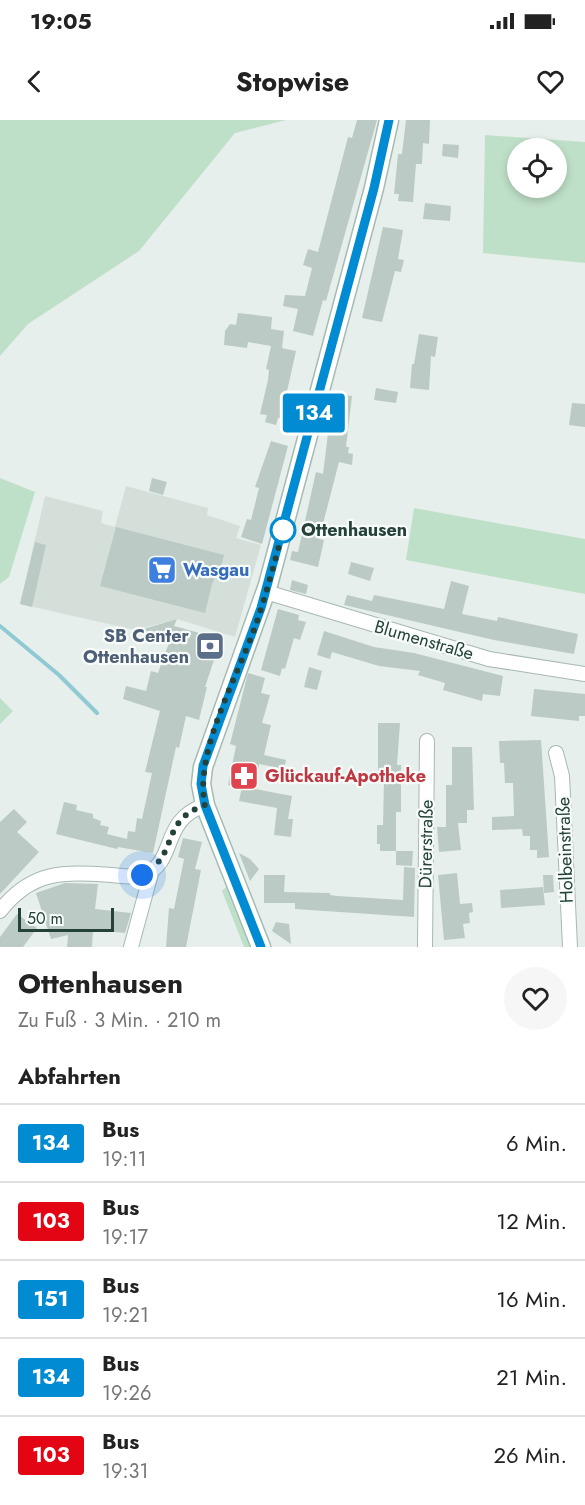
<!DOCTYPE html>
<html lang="de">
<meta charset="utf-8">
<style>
body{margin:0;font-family:Jost,sans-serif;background:#f6f6f6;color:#222;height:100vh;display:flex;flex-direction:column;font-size:22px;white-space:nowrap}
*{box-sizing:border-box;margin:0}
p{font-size:20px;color:#767676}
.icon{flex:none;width:33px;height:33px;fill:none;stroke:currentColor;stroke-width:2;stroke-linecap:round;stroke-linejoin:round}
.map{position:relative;height:827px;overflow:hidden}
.drawer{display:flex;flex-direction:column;background:#fff;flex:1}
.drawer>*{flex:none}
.badge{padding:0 12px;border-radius:4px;font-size:21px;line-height:39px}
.controls{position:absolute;left:507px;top:18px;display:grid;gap:12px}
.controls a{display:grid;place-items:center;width:60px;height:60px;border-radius:50%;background:#fff;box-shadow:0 3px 9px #0003;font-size:30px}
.scale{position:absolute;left:18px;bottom:15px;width:96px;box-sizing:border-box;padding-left:6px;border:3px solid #24423a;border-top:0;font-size:16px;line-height:21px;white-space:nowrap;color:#24423a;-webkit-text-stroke:4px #f7fbf9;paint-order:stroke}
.you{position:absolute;width:30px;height:30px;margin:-15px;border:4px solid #fff;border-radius:50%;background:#1a73e8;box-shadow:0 0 0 9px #1a73e833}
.map>.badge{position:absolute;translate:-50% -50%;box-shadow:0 0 0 3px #fff}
h2{padding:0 18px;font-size:22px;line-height:54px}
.round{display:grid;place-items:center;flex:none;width:63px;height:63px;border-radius:32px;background:#f6f6f6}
.headline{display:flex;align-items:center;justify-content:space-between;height:102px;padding:0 18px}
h1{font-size:28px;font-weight:700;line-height:45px}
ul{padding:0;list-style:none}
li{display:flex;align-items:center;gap:18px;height:78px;padding:0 18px;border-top:2px solid #e0e0e0}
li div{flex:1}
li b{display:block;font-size:22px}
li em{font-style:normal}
li .badge{min-width:66px;font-weight:700;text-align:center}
.status{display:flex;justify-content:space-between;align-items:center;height:42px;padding:0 30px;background:#fff;direction:ltr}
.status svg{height:16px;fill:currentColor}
header{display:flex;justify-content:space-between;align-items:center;height:78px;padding:0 18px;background:#fff;font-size:27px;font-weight:700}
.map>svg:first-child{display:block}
.built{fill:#d4dfda}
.green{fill:#bfe0c8;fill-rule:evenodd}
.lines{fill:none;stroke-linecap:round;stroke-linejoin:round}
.stream{stroke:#8ec9d4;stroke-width:4}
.building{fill:#bbcac4}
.street-casing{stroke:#a8b8b2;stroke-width:16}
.secondary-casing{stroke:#a4bbb3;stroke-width:21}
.street{stroke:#fff;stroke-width:14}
.secondary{stroke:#fff;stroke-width:18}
.line-casing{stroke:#fff;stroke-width:14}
.line{stroke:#008bd2;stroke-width:9}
.walk{stroke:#24423a;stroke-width:6;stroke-dasharray:0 10.8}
.stop-dot{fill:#fff;stroke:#008bd2;stroke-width:3}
.labels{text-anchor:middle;stroke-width:4.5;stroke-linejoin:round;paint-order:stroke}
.stop-label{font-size:18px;font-weight:bold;fill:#24423a;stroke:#f7fbf9;text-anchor:start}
.shop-label{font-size:18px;font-weight:bold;fill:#366cbe;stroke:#f7fbf9;text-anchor:start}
.service-label{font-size:18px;font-weight:bold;fill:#4e5e75;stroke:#f7fbf9;text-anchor:end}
.street-label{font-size:18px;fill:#24423a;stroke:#f7fbf9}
.health-label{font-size:18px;font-weight:bold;fill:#be3a42;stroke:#f7fbf9;text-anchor:start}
</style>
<div class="status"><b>19:05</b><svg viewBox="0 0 49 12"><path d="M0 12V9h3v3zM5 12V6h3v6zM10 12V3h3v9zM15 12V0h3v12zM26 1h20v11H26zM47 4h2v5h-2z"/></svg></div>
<header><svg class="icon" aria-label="back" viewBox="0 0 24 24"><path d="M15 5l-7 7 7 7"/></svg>Stopwise<svg class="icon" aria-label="heart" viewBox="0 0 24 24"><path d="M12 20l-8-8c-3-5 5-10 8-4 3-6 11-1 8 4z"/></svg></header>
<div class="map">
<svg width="585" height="827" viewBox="0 0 585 827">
<rect width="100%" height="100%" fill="#e6efeb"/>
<path class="built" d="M126 366 208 388 207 395 240 406 236 418 261 425 235 517 177 499 135 510 20 484 45 376 103 391 101 403 115 407Z"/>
<path class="green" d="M0 0H286L235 13 139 131 28 204 0 236Z
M485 15 585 22V143L483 133ZM518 28H556V68H518Z
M0 358 35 372 9 457 0 464Z
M414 388 585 419V474L406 440Z
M0 578 13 591 0 604Z
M226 767 250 827H244L222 771Z"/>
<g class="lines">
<path class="stream" d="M0 506 59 555 97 593"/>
</g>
<path class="building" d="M357 0H377L326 181 323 180 313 216 293 211 298 189 283 186 285 175 305 176 312 148 303 145 308 129 318 132 348 17 352 18Z
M406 0H430L429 24 423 23 422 44H416L413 82 398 81 399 74H394L398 34H402Z
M443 24 459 25 458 38 442 36Z
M425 83 451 86 450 101 423 99Z
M383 107 403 110 398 139 404 140 401 152 395 151 382 202 362 198Z
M238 193 272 197 271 209 284 211 282 228 296 231 281 298H278L276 305 265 302 267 295 260 294 268 260 269 250 266 249 271 226 248 222 247 228 224 225 225 211 230 204 236 205Z
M419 214 438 217 435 237 431 236 429 270 410 268 412 244H414Z
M376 268 398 272 396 283 374 280Z
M339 274 352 276 346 327H349L348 333 353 334 352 345 339 342 319 419 324 420 318 447 290 440 292 431 298 432 316 352 323 354 331 289H336Z
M572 283 585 284V307L569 305Z
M271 321 288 326 262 424 241 417 247 399 251 400 259 368 255 367Z
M152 358 167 362 163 375 149 371Z
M116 407 224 435 219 455 217 454 212 464 205 493 100 466Z
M35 422 46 425 32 487 20 484Z
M351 442 374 448 370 461 348 454Z
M292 460 308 465 306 474 290 470Z
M451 461 469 466 462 494 497 501 498 497 578 514 574 534 494 520 344 485 347 475 372 481 374 475 444 489Z
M278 489 299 495 298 500 306 502 300 520 294 518 285 549 282 548 280 556 261 550Z
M177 499 174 506 221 519 205 567H207L199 600 186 596 179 628 176 627 153 733 118 727 117 729 56 714 64 682 77 685 76 690 93 694V698L101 701 100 705 109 707 107 714 127 719 128 711 135 712 137 698 142 699 152 653 145 652 160 591 123 579 126 566 146 571 151 551 158 553 170 520 140 510Z
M324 511 374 527 414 533 503 556 500 576 483 574 482 581 443 570 445 563 418 555 420 551 379 546 332 532 330 539 317 535Z
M309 547 322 551 317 570 304 567Z
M248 553 265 558 261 573 270 575 262 603 271 605 264 635 286 640 284 649 259 644 255 669 292 676 288 699H293L291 717 274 715 277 688 239 681 242 667 228 665 236 626 230 624Z
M534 569 585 574V596H579V601L531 596Z
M378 603H400L397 645H401V692H396V731H380V724H377V705H383L384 660H378Z
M541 620 549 737 537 738V730H530V716H523L522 709 492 710V697L514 696 513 663H505L504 643H500L499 621Z
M452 627H472L474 690H467V703H458L461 730 439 732 437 707H446V665H452Z
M14 689 27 702 17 712 39 732 0 774V702Z
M183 718 202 722 195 749 201 750 186 827H166L169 788 174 789 184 739 178 737Z
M396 731H413L412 746 396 745Z
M239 733 250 739 259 749 250 761Z
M404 747 415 748 414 797 295 789V783H264V755H285L284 772 330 773V775L337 776 403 780Z
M457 753 460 784 472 783 473 792 469 793 470 803 463 804 465 818 444 820 438 755Z
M543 755H553L554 772 544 773Z
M65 763 98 764 95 789 131 793 125 813 93 810 92 827H67L68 815 51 819 36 773Z
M543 767 545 785 501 788 500 770Z
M17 794 37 808 23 827H0V817Z
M276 802 289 804 291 824 272 811Z"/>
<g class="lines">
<g class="street-casing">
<path id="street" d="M266 472 489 539 585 554
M556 633 562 656 570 827
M0 791C32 750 63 752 112 755 122 756 134 758 144 755 178 741 159 701 205 685
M131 827 152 750
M425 827 427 621"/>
</g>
<g class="secondary-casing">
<path id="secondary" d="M261 827 205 685 201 664 203 647 268 465 374 68 389 0"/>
</g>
<use href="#street" class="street"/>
<use href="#secondary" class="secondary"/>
</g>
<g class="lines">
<g class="line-casing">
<path id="line" d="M261 827 205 685 201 664 203 646 261 488 374 68 389 0"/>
</g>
<use href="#line" class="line"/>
<path class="walk" d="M142 755C180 735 159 701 205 685 194 632 237 558 255 507 267 473 275 439 285 405L283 410"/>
</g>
<defs>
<g id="supermarket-square" transform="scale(1.5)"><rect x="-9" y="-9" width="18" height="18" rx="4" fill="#3f7fe0" stroke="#f7fbf9"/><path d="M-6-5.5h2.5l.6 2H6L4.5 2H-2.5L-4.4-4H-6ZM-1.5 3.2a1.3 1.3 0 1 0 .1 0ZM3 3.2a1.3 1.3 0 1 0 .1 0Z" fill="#fff"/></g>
<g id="bank-square" transform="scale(1.5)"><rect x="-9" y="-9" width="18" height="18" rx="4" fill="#5c6f8a" stroke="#f7fbf9"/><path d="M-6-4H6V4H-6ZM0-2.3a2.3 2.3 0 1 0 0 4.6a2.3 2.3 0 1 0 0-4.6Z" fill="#fff"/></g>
<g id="pharmacy-square" transform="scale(1.5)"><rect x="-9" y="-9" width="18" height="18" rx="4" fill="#e0444e" stroke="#f7fbf9"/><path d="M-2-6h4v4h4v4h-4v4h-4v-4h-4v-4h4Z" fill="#fff"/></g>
</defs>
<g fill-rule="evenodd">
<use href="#supermarket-square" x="162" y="450"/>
<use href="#bank-square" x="210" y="526"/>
<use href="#pharmacy-square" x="244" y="656"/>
</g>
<circle class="stop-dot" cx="283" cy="410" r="12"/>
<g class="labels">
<g class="stop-label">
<text x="301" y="416">Ottenhausen</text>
</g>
<g class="shop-label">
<text x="183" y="456">Wasgau</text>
</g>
<g class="service-label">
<text x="189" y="522">SB Center<tspan x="189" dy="21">Ottenhausen</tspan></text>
</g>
<g class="street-label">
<text transform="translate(424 520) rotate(16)" y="6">Blumenstraße</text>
<text transform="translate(426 724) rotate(-89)" y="6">Dürerstraße</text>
<text transform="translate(565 730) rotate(-92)" y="6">Holbeinstraße</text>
</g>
<g class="health-label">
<text x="265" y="662">Glückauf-Apotheke</text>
</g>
</g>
</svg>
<div class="controls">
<a><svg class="icon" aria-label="locate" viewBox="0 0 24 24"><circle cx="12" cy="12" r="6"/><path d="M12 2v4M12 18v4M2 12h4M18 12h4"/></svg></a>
</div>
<div class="scale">50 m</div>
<div class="you" style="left:142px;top:755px"></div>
<b class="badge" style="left:314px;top:293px;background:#008bd2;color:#fff">134</b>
</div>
<section class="drawer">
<div class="headline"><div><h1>Ottenhausen</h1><p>Zu Fuß · 3 Min. · 210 m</p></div><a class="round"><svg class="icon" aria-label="heart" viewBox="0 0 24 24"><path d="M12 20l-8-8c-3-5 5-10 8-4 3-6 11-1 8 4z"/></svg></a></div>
<h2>Abfahrten</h2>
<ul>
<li><span class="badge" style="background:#008bd2;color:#fff">134</span><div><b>Bus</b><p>19:11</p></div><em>6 Min.</em></li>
<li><span class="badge" style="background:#e30513;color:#fff">103</span><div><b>Bus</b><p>19:17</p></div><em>12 Min.</em></li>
<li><span class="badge" style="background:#008bd2;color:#fff">151</span><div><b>Bus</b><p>19:21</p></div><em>16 Min.</em></li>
<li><span class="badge" style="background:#008bd2;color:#fff">134</span><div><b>Bus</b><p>19:26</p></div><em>21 Min.</em></li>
<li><span class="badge" style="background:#e30513;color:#fff">103</span><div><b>Bus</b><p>19:31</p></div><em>26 Min.</em></li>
</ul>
</section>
